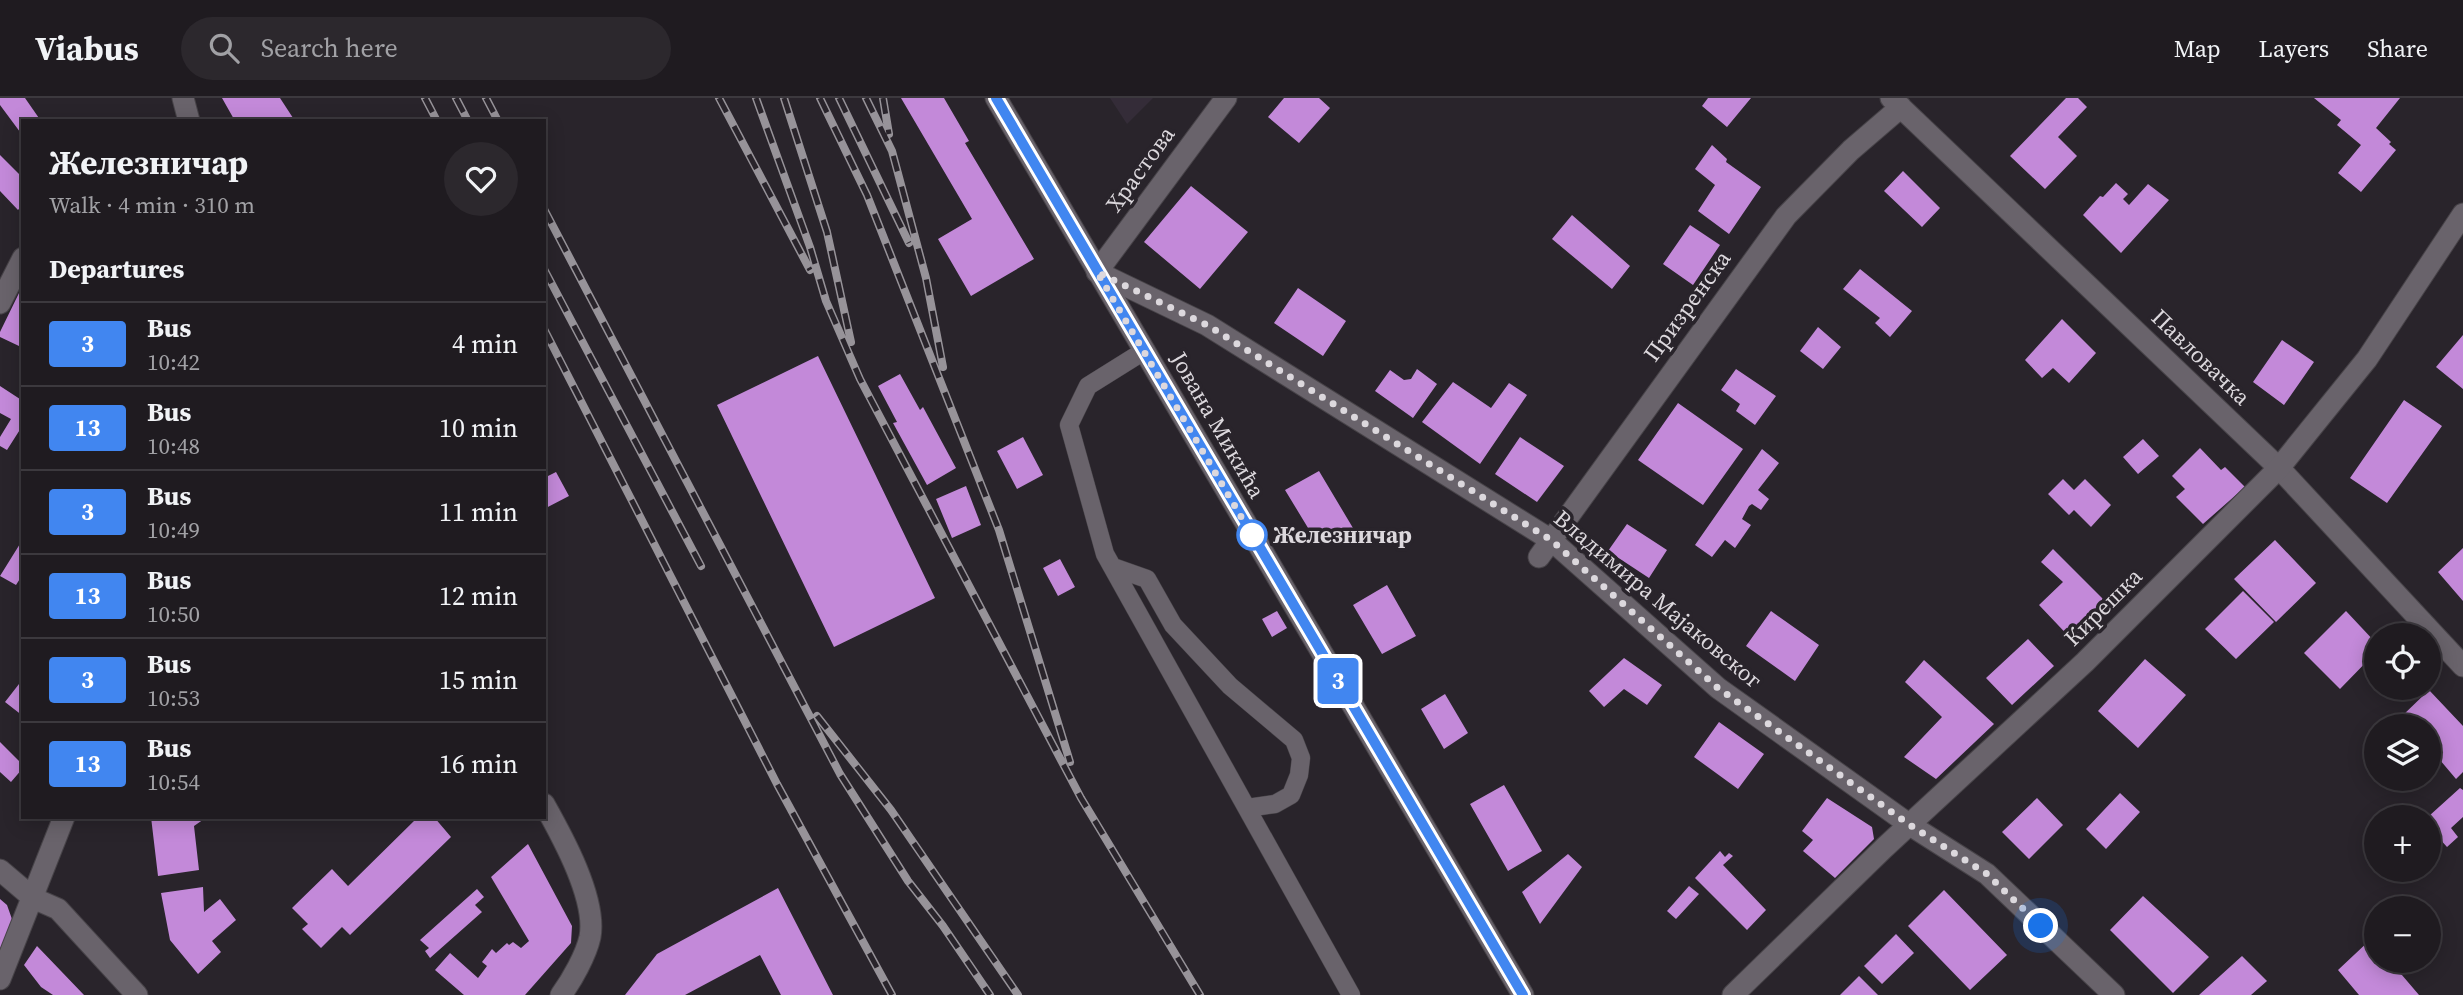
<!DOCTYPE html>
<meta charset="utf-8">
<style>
body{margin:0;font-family:"Source Serif 4",serif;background:#2c282d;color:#f1f3f6;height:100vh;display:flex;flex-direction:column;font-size:26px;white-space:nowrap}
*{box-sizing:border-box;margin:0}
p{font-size:23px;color:#a1a1a5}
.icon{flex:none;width:38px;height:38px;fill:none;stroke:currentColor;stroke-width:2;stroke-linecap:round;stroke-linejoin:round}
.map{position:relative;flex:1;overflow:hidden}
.drawer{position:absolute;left:21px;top:21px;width:525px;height:700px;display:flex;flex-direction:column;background:#1f1b20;border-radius:0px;box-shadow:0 4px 18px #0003,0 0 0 2px #3c393e}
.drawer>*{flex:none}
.badge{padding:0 14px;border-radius:5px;font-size:24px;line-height:46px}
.tools{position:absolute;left:2364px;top:525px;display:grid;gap:14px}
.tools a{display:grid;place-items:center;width:77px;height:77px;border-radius:50%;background:#1f1b20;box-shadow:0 4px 18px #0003,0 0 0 2px #3c393e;font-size:35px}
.you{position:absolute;width:35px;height:35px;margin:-18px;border:5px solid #fff;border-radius:50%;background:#1a73e8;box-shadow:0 0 0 10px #1a73e833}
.map>.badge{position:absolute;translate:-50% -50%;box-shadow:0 0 0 4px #fff}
h2{padding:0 28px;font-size:26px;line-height:63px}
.round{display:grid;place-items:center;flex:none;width:74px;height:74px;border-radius:37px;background:#2c282d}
.head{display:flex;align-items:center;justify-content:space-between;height:119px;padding:0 28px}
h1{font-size:33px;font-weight:700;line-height:52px}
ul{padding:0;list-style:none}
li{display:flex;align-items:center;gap:21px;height:84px;padding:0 28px;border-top:2px solid #3c393e}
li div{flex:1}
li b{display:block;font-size:26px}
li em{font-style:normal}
li .badge{min-width:77px;font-weight:700;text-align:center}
header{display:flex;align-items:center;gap:42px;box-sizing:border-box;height:98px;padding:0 35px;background:#1f1b20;border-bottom:2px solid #3c393e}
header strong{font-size:33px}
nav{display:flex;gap:38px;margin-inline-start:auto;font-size:24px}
.search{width:490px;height:63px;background:#2c282d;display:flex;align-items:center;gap:18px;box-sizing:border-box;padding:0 24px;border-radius:38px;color:#a1a1a5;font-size:26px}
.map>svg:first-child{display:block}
.built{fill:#342c38}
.building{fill:#c389d9}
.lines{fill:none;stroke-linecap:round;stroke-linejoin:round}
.lane-casing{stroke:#474348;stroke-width:19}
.street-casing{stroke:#474348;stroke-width:23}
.secondary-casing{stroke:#474348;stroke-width:23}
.lane{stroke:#69636b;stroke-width:18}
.street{stroke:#69636b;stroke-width:21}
.secondary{stroke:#69636b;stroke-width:21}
.rail-casing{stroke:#979399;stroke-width:8}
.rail{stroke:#29242b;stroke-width:5;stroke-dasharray:16;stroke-linecap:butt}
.line-casing{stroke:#fff;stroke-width:16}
.line{stroke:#4186f0;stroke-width:10}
.walk{stroke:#dcd8dd;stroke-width:7;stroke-dasharray:0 12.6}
.stop-dot{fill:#fff;stroke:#4186f0;stroke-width:3.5}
.labels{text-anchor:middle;stroke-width:7;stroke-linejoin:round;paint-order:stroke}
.street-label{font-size:23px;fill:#dcd8dd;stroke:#29242b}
.stop-label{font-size:23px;font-weight:bold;fill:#dcd8dd;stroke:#29242b;text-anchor:start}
</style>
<header>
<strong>Viabus</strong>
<div class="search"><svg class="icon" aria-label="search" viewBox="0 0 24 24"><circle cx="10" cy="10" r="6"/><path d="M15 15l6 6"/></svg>Search here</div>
<nav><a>Map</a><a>Layers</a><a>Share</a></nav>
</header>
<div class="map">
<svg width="2463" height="897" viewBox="0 0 2463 897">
<rect width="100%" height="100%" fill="#29242b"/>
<path class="built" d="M1110 0H1153L1127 26Z"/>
<path class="building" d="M0 0H25L41 23H23V38L0 7Z
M222 0H280L295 23H235Z
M901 0H944L969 43 965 45 1034 161 971 198 938 141 972 121Z
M1284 0H1319L1330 10 1299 45 1268 19Z
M1708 0H1751L1727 29 1702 8Z
M2066 0H2078L2087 9 2058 39 2077 58 2045 91 2010 58Z
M2314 0H2400L2376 30 2391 44 2389 46 2396 52 2361 94 2338 75 2361 47 2337 27 2341 22Z
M1712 47 1727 61 1726 64 1761 89 1729 136 1698 113 1715 87 1695 71Z
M0 57 23 80V106L18 112 0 93Z
M1903 73 1940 110 1922 129 1884 93Z
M2116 85 2128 96 2123 101 2129 107 2148 86 2169 102 2121 155 2083 117 2100 98 2103 99Z
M1191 88 1248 134 1200 191 1144 144Z
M1572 117 1630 168 1612 191 1552 141Z
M1690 127 1720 147 1693 187 1663 166Z
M1860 171 1912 213 1890 239 1875 225 1880 220 1843 191Z
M1298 190 1346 223 1323 258 1274 225Z
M19 195 23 197V241L19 248 0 239V234Z
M2062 221 2096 255 2069 285 2053 270 2042 280 2025 262Z
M1818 229 1841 249 1823 271 1800 253Z
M2463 237V291L2436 269Z
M2282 242 2314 264 2284 307 2253 284Z
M818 258 935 500 834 549 717 307Z
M1417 271 1437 286 1413 320 1375 293 1390 272 1404 282 1411 281Z
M1736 271 1776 298 1755 327 1736 313 1740 306 1721 292Z
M900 276 920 312 923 309 956 370 927 387 893 325 897 324 878 288Z
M1453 284 1491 310 1509 285 1527 297 1480 366 1422 324Z
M0 288 23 303V331L21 330 7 352 0 348V339L11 321 0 315Z
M2404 302 2442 328 2387 405 2350 380Z
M1678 305 1743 351 1703 407 1638 362Z
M1023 339 1043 377 1017 391 997 353Z
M1520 339 1564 368 1537 404 1495 376Z
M2143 341 2159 358 2138 376 2123 359Z
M2200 350 2221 372 2225 369 2245 389 2203 426 2176 399 2185 391 2172 378Z
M1762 351 1779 365 1758 392 1769 401 1761 412 1752 406 1749 408 1742 421 1751 427 1735 450 1725 442 1712 459 1695 447Z
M1319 373 1353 430 1319 448 1285 392Z
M556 374 569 398 544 411V380Z
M2063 381 2074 392 2085 381 2111 407 2091 429 2074 412 2069 417 2048 396Z
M966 388 981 427 952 440 936 401Z
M1627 426 1667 452 1649 480 1608 453Z
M23 441V476L16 487 0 478Z
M2275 442 2316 485 2276 524 2234 481Z
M2463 450V503L2438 474Z
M2053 451 2113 511 2076 546 2039 507 2063 484 2041 464Z
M1060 461 1075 489 1058 498 1043 470Z
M1387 487 1416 538 1382 556 1353 507Z
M2243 493 2274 524 2236 561 2205 531Z
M1277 513 1287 530 1272 539 1262 521Z
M1771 513 1819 547 1795 583 1746 548Z
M2346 513 2376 545V554L2340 591 2304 555Z
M2028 541 2054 568 2012 607 1986 580Z
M1624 560 1662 587 1647 607 1624 591 1604 609 1589 593Z
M2145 561 2186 597 2138 650 2098 613Z
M1924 562 1994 626 1936 681 1904 659 1942 619 1905 584Z
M19 586 23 589V618L5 604Z
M2429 592 2463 628V674L2456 681 2429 649V628H2410L2401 619Z
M1445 596 1468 635 1444 651 1421 611Z
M1719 624 1764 656 1738 691 1694 659Z
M0 644 23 667V670L11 684 0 674Z
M1504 687 1542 753 1508 773 1470 706Z
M2460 690 2463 692V719L2451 730 2458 739 2447 749 2429 729V718Z
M2120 695 2140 714 2106 751 2086 731Z
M1827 700 1872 729 1874 741 1835 780 1803 753 1813 742 1802 733Z
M2037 700 2063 727 2029 761 2002 734Z
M151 719H207L194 728 199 772 158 778Z
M414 719H434L451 739 350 837 342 829 321 850 302 831 308 826 292 810 332 771 348 788 416 721Z
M528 746 572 828 571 845 525 897H464L435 872 450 855 478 880 487 868 482 864 492 851 496 855 507 845 509 847 513 844 521 850 529 843 491 779Z
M1720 753 1725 759 1729 755 1733 758 1723 767 1766 812 1747 832 1695 780Z
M1568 756 1582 769 1540 826 1522 794Z
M1689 788 1699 796 1676 821 1667 813Z
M203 789 204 814 220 801 236 822 212 843 221 854 198 876 170 842 161 795Z
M778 790 833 897H781L760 857 685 897H625L657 856Z
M477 791 484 799 475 807 482 814 430 860 425 853 429 850 420 842Z
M1944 792 2007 857 1970 892 1908 828Z
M2143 798 2209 859 2173 895 2110 832Z
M0 801 7 807 13 824 0 852Z
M1896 836 1914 855 1882 886 1864 868Z
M2371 841 2376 847V863H2390L2419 897H2359L2338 872Z
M37 848 84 897H53L41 889 24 867Z
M2242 858 2267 883 2251 897H2199Z
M1859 878 1878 897H1840Z"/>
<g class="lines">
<g class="lane-casing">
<path id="lane" d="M1144 253 1088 288 1069 327 1105 456 1351 897
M1113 469 1147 481 1173 527 1230 588 1294 642 1301 660 1299 677 1291 697 1275 706 1247 710"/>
</g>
<g class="street-casing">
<path id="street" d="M183 0 189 23
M1226 0 1097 174 1207 227 1551 442 1718 590 1910 727 1987 776 2114 897
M1891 0 2279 370 2463 568
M0 205 23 160
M1539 459 1786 118 1851 52 1901 9
M544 706C562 738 597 801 590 839 586 857 572 882 561 897
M0 772 33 800 58 811 137 897
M0 881 64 719"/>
</g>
<g class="secondary-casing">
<path id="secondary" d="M996 0 1523 897
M1733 897 1884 750 2085 564 2279 370 2367 261 2463 116"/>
</g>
<use href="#lane" class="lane"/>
<use href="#street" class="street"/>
<use href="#secondary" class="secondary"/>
<g class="rail-casing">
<path id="rail" d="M425 0 437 23
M456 0 468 23
M486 0 498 23
M719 0 810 172
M756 0 810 149 826 203 860 281 1081 700 1200 897
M784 0 827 134 851 244
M820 0 867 97 999 432 1070 664
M839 0 909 145
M866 0 892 53 926 180 943 269
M883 0 889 36
M544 111 840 676 908 783 943 828 990 897
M544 171 701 468
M544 231 777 686 892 897
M817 618 891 712 1018 897"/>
</g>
<use href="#rail" class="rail"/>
</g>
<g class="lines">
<g class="line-casing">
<path id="line" d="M996 0 1523 897"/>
</g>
<use href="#line" class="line"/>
<path class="walk" d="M1252 437 1256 444 1097 174 1207 227 1551 442 1718 590 1910 727 1987 776 2041 828"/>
</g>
<circle class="stop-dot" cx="1252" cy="437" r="14"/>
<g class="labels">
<g class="street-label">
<text transform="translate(1140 71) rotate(-54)" y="8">Храстова</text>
<text transform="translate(1687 208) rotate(-54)" y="8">Призренска</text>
<text transform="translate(2201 259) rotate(44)" y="8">Павловачка</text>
<text transform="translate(1218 327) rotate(60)" y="8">Јована Микића</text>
<text transform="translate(1658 501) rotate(40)" y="8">Владимира Мајаковског</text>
<text transform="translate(2103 509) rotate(-45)" y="8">Кирешка</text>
</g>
<g class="stop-label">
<text x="1273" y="445">Железничар</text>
</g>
</g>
</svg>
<div class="tools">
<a><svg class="icon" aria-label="locate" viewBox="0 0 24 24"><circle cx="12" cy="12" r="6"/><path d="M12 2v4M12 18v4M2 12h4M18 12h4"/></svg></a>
<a><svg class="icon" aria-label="layers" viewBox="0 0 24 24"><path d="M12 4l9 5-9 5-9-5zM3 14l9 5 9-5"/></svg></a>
<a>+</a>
<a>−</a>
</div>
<div class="you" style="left:2041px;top:828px"></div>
<b class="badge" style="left:1338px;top:583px;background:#4186f0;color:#fff">3</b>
<section class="drawer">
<div class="head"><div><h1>Железничар</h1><p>Walk · 4 min · 310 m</p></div><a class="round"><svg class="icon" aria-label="heart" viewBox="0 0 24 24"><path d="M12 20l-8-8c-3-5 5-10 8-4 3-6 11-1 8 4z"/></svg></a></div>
<h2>Departures</h2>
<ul>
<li><span class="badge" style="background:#4186f0;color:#fff">3</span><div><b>Bus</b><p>10:42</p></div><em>4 min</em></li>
<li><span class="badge" style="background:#4186f0;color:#fff">13</span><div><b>Bus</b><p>10:48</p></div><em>10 min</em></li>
<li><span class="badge" style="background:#4186f0;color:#fff">3</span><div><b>Bus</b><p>10:49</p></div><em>11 min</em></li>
<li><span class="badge" style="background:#4186f0;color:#fff">13</span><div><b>Bus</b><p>10:50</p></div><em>12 min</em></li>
<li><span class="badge" style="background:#4186f0;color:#fff">3</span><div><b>Bus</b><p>10:53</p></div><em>15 min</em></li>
<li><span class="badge" style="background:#4186f0;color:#fff">13</span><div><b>Bus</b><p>10:54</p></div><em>16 min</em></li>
</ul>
</section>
</div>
